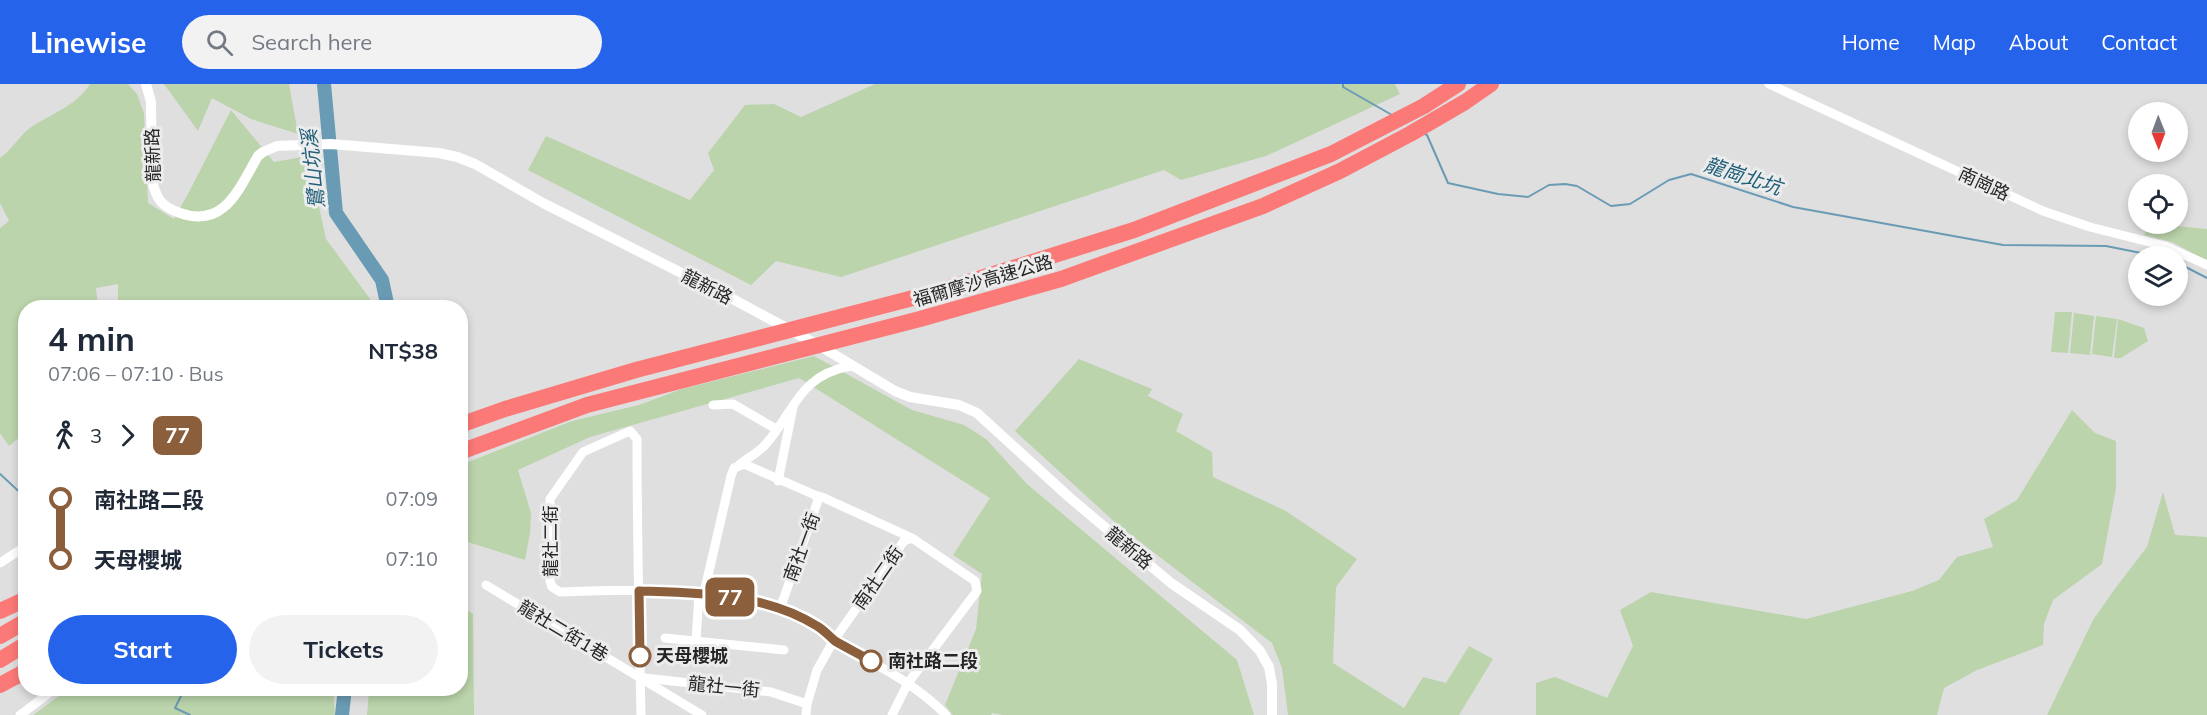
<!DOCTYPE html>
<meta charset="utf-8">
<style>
body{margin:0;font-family:Mulish,"Noto Sans TC",sans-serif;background:#f2f2f3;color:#1f2937;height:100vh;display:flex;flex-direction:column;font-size:22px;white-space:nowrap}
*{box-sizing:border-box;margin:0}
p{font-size:20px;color:#747a83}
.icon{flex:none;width:33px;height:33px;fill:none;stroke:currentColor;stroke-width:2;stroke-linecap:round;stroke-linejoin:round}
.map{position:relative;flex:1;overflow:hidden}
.details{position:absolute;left:18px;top:216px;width:450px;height:396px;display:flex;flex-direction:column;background:#fff;border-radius:24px;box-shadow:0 3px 9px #0003}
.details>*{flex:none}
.badge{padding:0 12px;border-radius:9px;font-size:21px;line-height:39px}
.needle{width:39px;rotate:179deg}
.fabs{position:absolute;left:2128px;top:18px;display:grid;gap:12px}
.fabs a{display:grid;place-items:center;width:60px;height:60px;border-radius:50%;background:#fff;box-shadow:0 3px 9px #0003;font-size:30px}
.map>.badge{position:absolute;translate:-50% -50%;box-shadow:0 0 0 3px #fff}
.legs{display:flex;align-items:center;gap:9px;height:66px;padding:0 30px;font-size:20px}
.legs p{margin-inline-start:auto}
.head{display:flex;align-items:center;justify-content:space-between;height:102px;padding:0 30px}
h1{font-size:33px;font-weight:700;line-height:45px}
.action{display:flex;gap:12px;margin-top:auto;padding:12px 30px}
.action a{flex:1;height:69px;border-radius:36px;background:#2563eb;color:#fff;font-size:24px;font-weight:700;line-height:69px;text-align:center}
.action a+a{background:#f2f2f3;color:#1f2937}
ul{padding:0 30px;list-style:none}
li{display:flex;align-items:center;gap:21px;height:60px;font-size:22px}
li i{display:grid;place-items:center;width:9px;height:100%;margin:0 8px;background:currentColor}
li i::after{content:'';width:15px;height:15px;margin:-8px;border:4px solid;border-radius:50%;background:#fff}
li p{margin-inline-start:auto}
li:first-child i{background:linear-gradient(#0000 50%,currentColor 0)}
li:last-child i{background:linear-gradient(currentColor 50%,#0000 0)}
header{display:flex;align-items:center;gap:36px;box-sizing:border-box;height:84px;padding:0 30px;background:#2563eb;color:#fff}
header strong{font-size:28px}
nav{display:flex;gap:33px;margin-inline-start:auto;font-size:21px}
.search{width:420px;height:54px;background:#f2f2f3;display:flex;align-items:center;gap:15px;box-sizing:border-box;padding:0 21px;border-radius:33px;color:#747a83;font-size:22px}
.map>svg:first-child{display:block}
.green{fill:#bbd4ab}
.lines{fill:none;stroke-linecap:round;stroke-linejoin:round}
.stream{stroke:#6a9bb4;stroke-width:2}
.river{stroke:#6a9bb4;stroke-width:14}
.minor{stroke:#fff;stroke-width:9}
.tertiary{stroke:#fff;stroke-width:10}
.motorway{stroke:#fb7977;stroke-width:16}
.line-1-casing{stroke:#fff;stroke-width:14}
.line-1{stroke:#8b5e3c;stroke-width:9}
.stop-1-dot{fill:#fff;stroke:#8b5e3c;stroke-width:3}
.labels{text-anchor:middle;stroke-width:6;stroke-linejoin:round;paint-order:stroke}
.street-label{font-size:18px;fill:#252525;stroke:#ececed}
.stop-label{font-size:18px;font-weight:bold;fill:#252525;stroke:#ececed;text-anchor:start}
.water-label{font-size:20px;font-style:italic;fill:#215f79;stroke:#ececed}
</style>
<header>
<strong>Linewise</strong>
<div class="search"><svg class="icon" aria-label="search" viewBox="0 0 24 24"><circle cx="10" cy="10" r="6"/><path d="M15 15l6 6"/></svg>Search here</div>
<nav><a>Home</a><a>Map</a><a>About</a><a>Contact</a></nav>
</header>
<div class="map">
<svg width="2207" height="631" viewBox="0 0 2207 631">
<rect width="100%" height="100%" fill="#dfdfe0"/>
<path class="green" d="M90 0H128L137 10 144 29 148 119 174 135 190 106 231 26 274 78 308 72 326 155 376 223H315L294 217 291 224 118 223V200L96 204 98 223 26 224 25 349 9 362 0 349V144L9 137 0 119V74C12 66 19 52 30 44 52 29 75 23 90 0Z
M164 0H289L298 50 251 35 212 14 198 47Z
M875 0H1395L1400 10 1266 72 1181 96 1164 86 841 193 776 177 751 201 528 86 546 52 690 116 714 86 708 69 745 21 774 20 801 33Z
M2155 140 2207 145V177L2172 158 2144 151 2148 143Z
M2055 228H2072L2068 269 2051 268Z
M2074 229 2094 232 2090 271 2070 269Z
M2096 232 2117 235 2112 273 2092 270Z
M2118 235 2144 244 2148 257 2121 274H2114Z
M814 272 912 326 964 341 986 355 1027 400 1237 576 1254 631H1003L992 629 991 631H953L945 621 976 545 982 490 953 471 990 414 799 294 590 353 518 386 531 429 530 449 525 476 461 456V381L572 337 639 321 682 305Z
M1079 275 1152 305 1148 312 1183 330 1176 347 1212 368 1213 393 1286 427 1357 475 1336 503 1333 579 1404 624 1423 593 1446 599 1469 562 1493 575 1459 631H1288L1282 584 1272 559 1118 441 1015 347Z
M2072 326 2095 349 2116 357V404L2102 480 2053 516 2044 540 2043 561 1977 586 1944 604 1937 631H1536V599L1555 593 1607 614 1633 562 1620 526 1651 508 1806 535 1912 507 1939 496 1957 473 1993 463 1984 435 2017 416Z
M2163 408 2175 451 2207 453V631H2047L2093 536 2114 506 2147 463Z
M461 522 473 530 474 631H367L369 605 460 604Z
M70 604 333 605 335 631H33Z"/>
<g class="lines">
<path class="stream" d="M1343 0V3L1392 31
M1423 49 1427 51 1448 99 1498 110 1528 113 1549 101 1565 100 1577 102 1611 122 1630 120 1669 96 1691 90 1793 123 2003 161 2106 162 2156 172
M2178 179 2207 194
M0 390 26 414
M182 604 183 608 175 624 190 631"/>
<path class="river" d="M324 0 336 129 382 196 388 224
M342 631 345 604"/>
<path class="minor" d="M1769 0 2043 127 2090 143 2165 162 2207 181
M713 321 733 320 776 345
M739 381C747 374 758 369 765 361 795 328 798 291 851 282
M778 397 793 323
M815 411 822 413 912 454
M0 479 26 462
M486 501 702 631
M704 509 731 392 734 384 744 380 815 411 818 416 780 525
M665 554 784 566
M696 557 699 509
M645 594 771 608 807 620
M20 631 56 604
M641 631C639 539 637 447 637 355L630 347 583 368 550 415V497L552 503 560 508C637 506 722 500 794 531 817 541 835 557 856 569 888 587 920 604 946 631
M806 631 807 620 817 586 834 556 904 457 912 454 975 497 977 507 908 599 892 631"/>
<path class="tertiary" d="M146 0 151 18 152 96C156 115 162 123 180 129 225 145 239 104 258 72L263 68 277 62 331 60 439 69 457 73 475 80 543 119 729 213 820 262 895 307 910 313 959 321 977 329 1069 413 1171 499 1240 546 1260 567 1269 583 1272 600V631"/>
<path class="motorway" d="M460 341 505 325 636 286 940 207 1134 146 1331 70 1424 22 1458 0
M460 368 587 321 920 235 1061 195 1263 122 1340 87 1410 50 1465 18 1491 0
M0 527 26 515
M0 552 26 537
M0 576 26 560
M0 601 26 587"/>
</g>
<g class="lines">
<g class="line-1-casing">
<path id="line-1" d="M640 572 639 507C698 509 765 509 817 542 824 546 829 552 835 557 847 564 859 570 871 577"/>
</g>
<use href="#line-1" class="line-1"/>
</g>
<g class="stop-1-dot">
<circle cx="640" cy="572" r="10"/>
<circle cx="871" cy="577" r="10"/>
</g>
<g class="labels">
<g class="street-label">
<text transform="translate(153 71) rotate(-92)" y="6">龍新路</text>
<text transform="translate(1984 100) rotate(25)" y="6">南崗路</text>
<text transform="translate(983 197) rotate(-16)" y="6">福爾摩沙高速公路</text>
<text transform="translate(707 203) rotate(27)" y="6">龍新路</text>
<text transform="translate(551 457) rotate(-90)" y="6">龍社二街</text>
<text transform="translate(802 463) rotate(-70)" y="6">南社一街</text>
<text transform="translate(1129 464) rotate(40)" y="6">龍新路</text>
<text transform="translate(878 494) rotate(-55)" y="6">南社二街</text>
<text transform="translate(563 547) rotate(31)" y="6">龍社二街1巷</text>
<text transform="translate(724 603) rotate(6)" y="6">龍社一街</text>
</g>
<g class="stop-label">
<text x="656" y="578">天母櫻城</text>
<text x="888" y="583">南社路二段</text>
</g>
<g class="water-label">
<text transform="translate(313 85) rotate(-96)" y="7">鷺山坑溪</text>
<text transform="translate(1743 92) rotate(18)" y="7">龍崗北坑</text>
</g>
</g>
</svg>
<div class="fabs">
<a><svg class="needle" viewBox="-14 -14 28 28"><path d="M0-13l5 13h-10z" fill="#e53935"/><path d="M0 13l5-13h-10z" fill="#747a83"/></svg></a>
<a><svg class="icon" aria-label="locate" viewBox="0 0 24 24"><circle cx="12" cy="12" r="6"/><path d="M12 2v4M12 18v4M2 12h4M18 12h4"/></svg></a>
<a><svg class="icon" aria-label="layers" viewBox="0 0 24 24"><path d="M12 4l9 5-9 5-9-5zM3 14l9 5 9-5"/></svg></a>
</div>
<b class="badge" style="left:730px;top:513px;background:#8b5e3c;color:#fff">77</b>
<section class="details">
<div class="head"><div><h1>4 min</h1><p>07:06 – 07:10 · Bus</p></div><b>NT$38</b></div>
<div class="legs"><svg class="icon" aria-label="walk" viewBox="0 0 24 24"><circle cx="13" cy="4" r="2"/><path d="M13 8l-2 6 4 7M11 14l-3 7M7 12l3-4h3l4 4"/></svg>3<svg class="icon" aria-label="forward" viewBox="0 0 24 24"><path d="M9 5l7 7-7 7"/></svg><b class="badge" style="background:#8b5e3c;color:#fff">77</b></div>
<ul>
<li><i style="color:#8b5e3c"></i><b>南社路二段</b><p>07:09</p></li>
<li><i style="color:#8b5e3c"></i><b>天母櫻城</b><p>07:10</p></li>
</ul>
<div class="action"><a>Start</a><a>Tickets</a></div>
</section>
</div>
